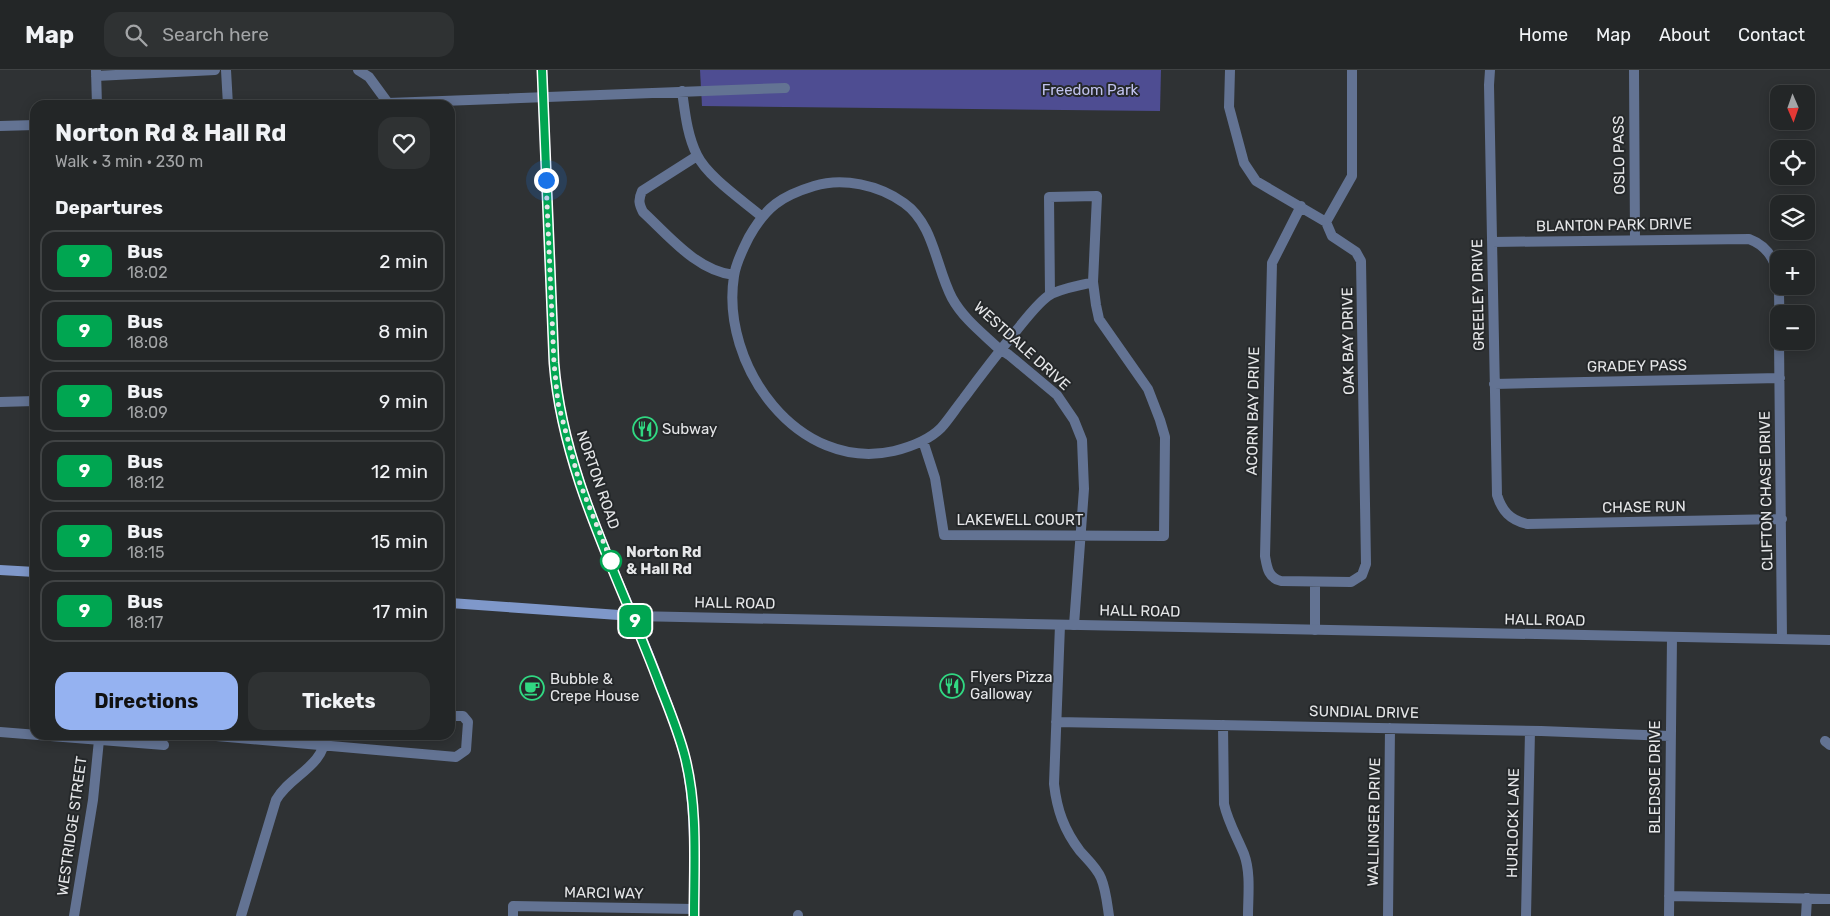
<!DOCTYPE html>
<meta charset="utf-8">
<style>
body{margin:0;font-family:Rubik,sans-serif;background:#2f3233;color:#f1f3f6;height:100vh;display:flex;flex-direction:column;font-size:19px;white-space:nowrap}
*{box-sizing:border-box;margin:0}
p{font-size:16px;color:#a3a5a7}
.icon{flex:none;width:28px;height:28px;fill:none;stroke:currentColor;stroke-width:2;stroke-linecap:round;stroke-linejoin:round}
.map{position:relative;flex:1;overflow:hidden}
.side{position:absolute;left:30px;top:30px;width:425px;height:640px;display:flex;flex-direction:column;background:#232627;border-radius:15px;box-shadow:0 2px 12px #0003,0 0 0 1px #404344}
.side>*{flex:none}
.badge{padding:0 10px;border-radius:8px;font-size:18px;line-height:32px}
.needle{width:32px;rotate:178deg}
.buttons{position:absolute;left:1770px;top:15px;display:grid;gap:10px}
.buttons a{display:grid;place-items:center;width:45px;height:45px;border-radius:10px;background:#232627;box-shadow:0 2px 12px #0003,0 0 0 1px #404344;font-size:25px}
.you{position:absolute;width:25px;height:25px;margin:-12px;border:4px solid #fff;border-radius:50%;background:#1a73e8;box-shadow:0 0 0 8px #1a73e833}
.map>.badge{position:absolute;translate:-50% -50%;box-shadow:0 0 0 2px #fff}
h2{padding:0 25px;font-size:19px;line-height:45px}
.round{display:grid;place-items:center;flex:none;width:52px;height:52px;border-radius:15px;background:#2f3233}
.summary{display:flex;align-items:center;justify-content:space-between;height:85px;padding:0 25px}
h1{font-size:24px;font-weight:700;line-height:38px}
.button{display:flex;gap:10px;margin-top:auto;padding:10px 25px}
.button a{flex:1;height:58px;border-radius:15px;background:#95b2f1;color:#111;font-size:20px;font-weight:700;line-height:58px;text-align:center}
.button a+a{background:#2f3233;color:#f1f3f6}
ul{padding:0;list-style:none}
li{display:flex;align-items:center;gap:15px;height:62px;margin:0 10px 8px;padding:0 15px;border:2px solid #404344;border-radius:15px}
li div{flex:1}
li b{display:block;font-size:19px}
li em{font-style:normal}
li .badge{min-width:55px;font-weight:700;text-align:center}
header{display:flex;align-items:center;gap:30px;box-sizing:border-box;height:70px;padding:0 25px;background:#232627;border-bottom:1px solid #404344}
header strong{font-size:24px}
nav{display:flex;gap:28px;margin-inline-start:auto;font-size:18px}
.search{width:350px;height:45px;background:#2f3233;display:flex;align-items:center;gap:12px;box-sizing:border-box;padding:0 18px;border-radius:15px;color:#a3a5a7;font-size:19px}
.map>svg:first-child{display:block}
.green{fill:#4e4d92}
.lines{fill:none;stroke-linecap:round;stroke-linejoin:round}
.minor{stroke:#637393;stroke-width:10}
.tertiary{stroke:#637393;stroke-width:10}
.secondary{stroke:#7f98ca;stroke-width:10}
.line-casing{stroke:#fff;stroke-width:11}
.line{stroke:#00a651;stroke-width:8}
.walk{stroke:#e5e6e8;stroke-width:5;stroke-dasharray:0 9}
.stop-dot{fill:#fff;stroke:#00a651;stroke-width:2.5}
.labels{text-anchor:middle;stroke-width:4;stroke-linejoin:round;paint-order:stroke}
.park-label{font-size:15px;fill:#c0c2ed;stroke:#25282a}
.street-label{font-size:15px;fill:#e5e6e8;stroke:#25282a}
.poi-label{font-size:15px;fill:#e5e6e8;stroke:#25282a;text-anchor:start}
.stop-label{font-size:15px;font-weight:bold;fill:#e5e6e8;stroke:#25282a;text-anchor:start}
</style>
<header>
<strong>Map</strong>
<div class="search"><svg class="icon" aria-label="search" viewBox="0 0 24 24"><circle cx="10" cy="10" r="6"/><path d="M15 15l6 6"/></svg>Search here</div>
<nav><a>Home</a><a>Map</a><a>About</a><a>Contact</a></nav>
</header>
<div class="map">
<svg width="1830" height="846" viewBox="0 0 1830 846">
<rect width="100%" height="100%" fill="#2f3234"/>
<path class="green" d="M700 0H1161L1160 41 702 36Z"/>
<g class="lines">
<path class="minor" d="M226 0 228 35
M358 0 369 7 388 33
M1230 0 1229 37 1244 93 1256 111 1326 152 1332 166 1356 182 1361 191 1366 494 1362 505 1351 512 1281 511C1268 508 1267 497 1265 486L1272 193 1301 136
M1490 0 1489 15 1497 425C1502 441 1510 450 1527 454L1782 449
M1634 0 1635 170
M96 1 97 35
M96 6 215 0
M682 21C685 42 687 65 697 85 707 106 742 130 761 146
M388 33 785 18
M0 56 35 55
M697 86 642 121C638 130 639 134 643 142 669 166 697 201 734 205
M1326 152 1352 106V0
M1492 172 1749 169C1787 183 1778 226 1779 259
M1779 271 1782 569
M1494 314 1780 308
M0 332 35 331
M923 371 935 408 944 465 1164 466 1165 367 1160 350 1148 319 1099 249 1096 235 1093 212 1097 126 1049 127 1050 225
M1060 555 1054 714C1057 740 1064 760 1080 781 1088 790 1097 798 1101 808 1106 820 1107 833 1109 846
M1074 555 1084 419 1082 370 1074 350 1057 325 1009 285 997 277C981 262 963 248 952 228 936 198 934 154 904 133 879 115 843 107 814 116 781 126 766 137 749 167 743 179 736 192 734 206 720 295 798 403 894 381 910 377 929 370 941 358 949 349 956 338 964 328 981 305 998 283 1016 261 1026 249 1036 235 1048 226 1060 218 1080 216 1093 212
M1315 560V513
M1056 652 1541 661 1670 666
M1223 655 1224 734C1228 752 1237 767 1244 784 1251 803 1248 826 1248 846
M0 662 164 675
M205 665 456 687 466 680 468 652 463 646H450
M1825 671 1830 675
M1669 826 1830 829
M74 846 93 730 99 670
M241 846 276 730C290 705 323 698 326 665
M513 846V836L694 839
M798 846V845
M1388 846 1390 658
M1526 846 1530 661
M1669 846 1672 567
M1806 846 1807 828"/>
<path class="tertiary" d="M633 546 1830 570"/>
<path class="secondary" d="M542 0 554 293C563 408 623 513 662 619 670 642 679 664 685 687 697 739 694 794 694 846
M0 500 35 502
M450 533 633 546"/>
</g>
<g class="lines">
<g class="line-casing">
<path id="line" d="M542 0 554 293C563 407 621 510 660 616 669 639 679 663 685 687 698 738 694 794 694 846"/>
</g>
<use href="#line" class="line"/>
<path class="walk" d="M546 110 554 293 558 333 579 411 611 491"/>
</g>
<defs>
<g id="restaurant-ring" transform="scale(1.25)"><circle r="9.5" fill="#25282a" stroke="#31d882" stroke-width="1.5"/><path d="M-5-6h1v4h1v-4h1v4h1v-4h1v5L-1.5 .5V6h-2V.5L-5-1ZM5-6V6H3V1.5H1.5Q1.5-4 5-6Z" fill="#31d882"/></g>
<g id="cafe-ring" transform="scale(1.25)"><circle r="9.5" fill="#25282a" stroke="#31d882" stroke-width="1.5"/><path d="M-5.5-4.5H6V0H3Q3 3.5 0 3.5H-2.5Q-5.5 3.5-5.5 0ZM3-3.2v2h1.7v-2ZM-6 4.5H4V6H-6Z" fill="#31d882"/></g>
</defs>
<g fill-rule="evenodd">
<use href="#restaurant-ring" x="645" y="359"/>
<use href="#restaurant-ring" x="952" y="616"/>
<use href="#cafe-ring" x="532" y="618"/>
</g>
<circle class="stop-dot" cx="611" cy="491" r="10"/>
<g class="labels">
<g class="park-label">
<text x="1090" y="25">Freedom Park</text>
</g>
<g class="street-label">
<text transform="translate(1619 85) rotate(-91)" y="5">OSLO PASS</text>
<text transform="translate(1614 155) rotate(-1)" y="5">BLANTON PARK DRIVE</text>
<text transform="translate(1478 225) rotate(-91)" y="5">GREELEY DRIVE</text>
<text transform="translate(1348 271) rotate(-91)" y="5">OAK BAY DRIVE</text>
<text transform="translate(1022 276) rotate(42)" y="5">WESTDALE DRIVE</text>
<text transform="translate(1637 296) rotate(-1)" y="5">GRADEY PASS</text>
<text transform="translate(1253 341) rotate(-89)" y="5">ACORN BAY DRIVE</text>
<text transform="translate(598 410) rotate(71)" y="5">NORTON ROAD</text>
<text transform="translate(1766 421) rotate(-91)" y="5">CLIFTON CHASE DRIVE</text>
<text transform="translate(1644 437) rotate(-1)" y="5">CHASE RUN</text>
<text x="1020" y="455">LAKEWELL COURT</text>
<text transform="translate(735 533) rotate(1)" y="5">HALL ROAD</text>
<text transform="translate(1140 541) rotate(1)" y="5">HALL ROAD</text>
<text transform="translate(1545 550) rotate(1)" y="5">HALL ROAD</text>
<text transform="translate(1364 642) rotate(1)" y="5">SUNDIAL DRIVE</text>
<text transform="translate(1655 707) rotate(-90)" y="5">BLEDSOE DRIVE</text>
<text transform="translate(1374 752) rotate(-89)" y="5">WALLINGER DRIVE</text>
<text transform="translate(1513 753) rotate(-89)" y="5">HURLOCK LANE</text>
<text transform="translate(72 756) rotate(-82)" y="5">WESTRIDGE STREET</text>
<text transform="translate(604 823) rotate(1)" y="5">MARCI WAY</text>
</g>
<g class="poi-label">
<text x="662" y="364">Subway</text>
<text x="970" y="612">Flyers Pizza<tspan x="970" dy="17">Galloway</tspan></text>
<text x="550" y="614">Bubble &amp;<tspan x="550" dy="17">Crepe House</tspan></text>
</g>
<g class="stop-label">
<text x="626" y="487">Norton Rd<tspan x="626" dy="17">&amp; Hall Rd</tspan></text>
</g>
</g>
</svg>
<div class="buttons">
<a><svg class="needle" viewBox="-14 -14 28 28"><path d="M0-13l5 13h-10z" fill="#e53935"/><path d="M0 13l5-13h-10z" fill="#a3a5a7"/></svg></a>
<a><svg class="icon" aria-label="locate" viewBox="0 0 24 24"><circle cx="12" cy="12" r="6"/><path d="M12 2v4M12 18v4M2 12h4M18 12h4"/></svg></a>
<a><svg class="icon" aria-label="layers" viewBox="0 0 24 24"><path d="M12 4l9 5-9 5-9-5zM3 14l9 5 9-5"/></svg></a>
<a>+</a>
<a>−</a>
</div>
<div class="you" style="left:546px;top:110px"></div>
<b class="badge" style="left:635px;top:551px;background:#00a651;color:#fff">9</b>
<section class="side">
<div class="summary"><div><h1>Norton Rd &amp; Hall Rd</h1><p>Walk · 3 min · 230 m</p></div><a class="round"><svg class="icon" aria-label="heart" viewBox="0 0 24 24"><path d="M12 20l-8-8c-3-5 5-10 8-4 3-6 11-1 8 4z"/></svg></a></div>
<h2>Departures</h2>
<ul>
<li><span class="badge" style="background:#00a651;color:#fff">9</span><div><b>Bus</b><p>18:02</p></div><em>2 min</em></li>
<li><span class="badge" style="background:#00a651;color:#fff">9</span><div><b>Bus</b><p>18:08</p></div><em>8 min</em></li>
<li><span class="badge" style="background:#00a651;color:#fff">9</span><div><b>Bus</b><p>18:09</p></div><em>9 min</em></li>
<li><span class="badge" style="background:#00a651;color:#fff">9</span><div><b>Bus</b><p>18:12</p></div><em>12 min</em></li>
<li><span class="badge" style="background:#00a651;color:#fff">9</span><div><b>Bus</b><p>18:15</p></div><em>15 min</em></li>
<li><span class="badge" style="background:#00a651;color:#fff">9</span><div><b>Bus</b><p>18:17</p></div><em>17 min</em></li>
</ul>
<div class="button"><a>Directions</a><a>Tickets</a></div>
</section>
</div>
